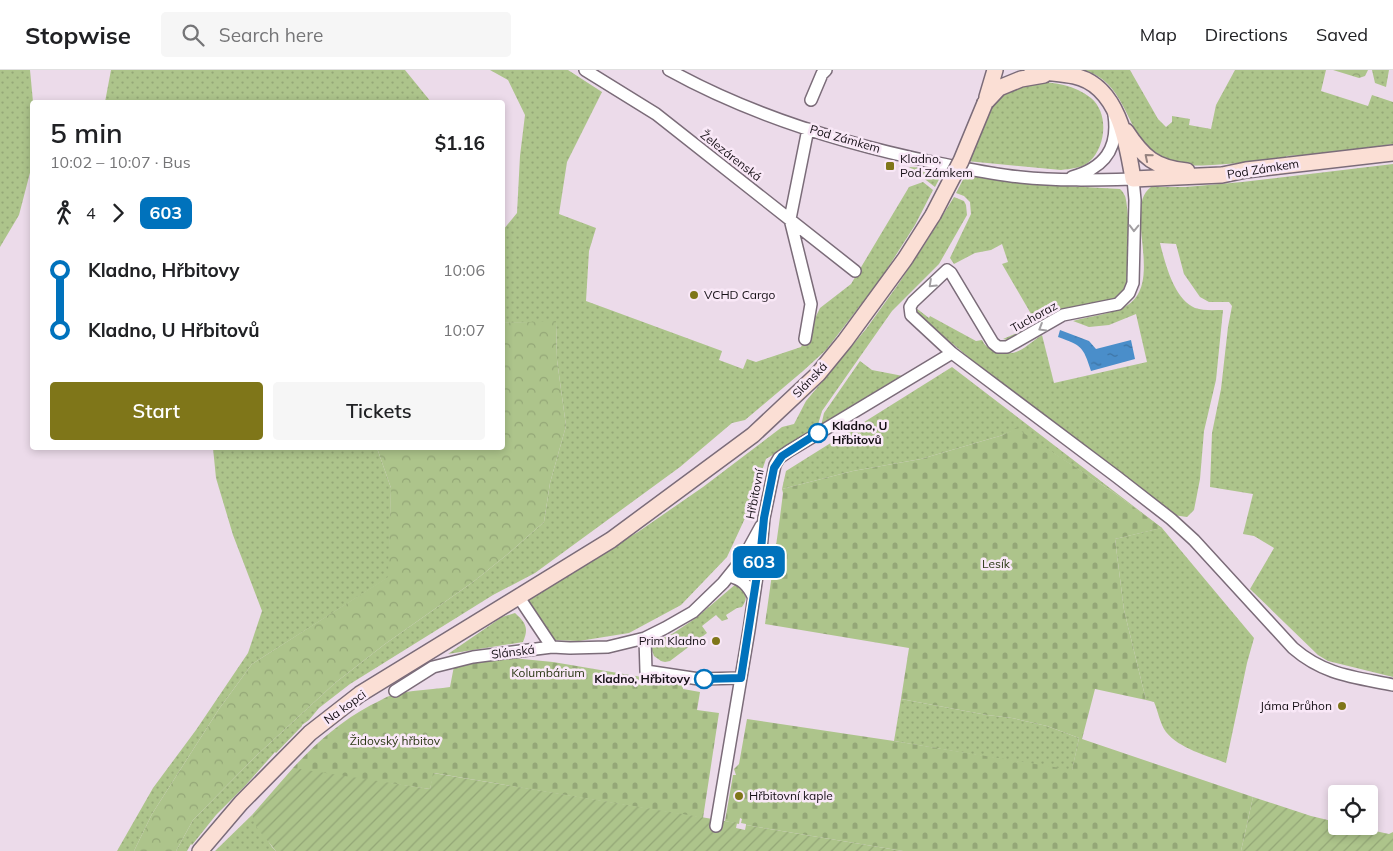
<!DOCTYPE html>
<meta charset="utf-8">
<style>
body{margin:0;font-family:Mulish,sans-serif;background:#f6f6f6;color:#202124;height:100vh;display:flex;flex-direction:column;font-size:19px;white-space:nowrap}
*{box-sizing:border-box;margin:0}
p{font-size:16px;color:#757577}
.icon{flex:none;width:28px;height:28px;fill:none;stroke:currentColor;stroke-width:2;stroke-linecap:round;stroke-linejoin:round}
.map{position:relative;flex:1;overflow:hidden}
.panel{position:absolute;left:30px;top:30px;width:475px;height:350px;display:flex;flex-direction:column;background:#fff;border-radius:5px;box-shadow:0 2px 8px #0003}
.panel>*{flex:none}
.badge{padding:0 10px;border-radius:8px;font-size:18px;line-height:32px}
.controls{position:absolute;left:1328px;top:715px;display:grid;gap:10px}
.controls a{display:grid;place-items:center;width:50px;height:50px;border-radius:5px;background:#fff;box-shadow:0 2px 8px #0003;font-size:25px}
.map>.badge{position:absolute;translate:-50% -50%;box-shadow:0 0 0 2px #fff}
.legs{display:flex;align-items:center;gap:8px;height:55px;padding:0 20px;font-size:16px}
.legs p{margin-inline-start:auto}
.summary{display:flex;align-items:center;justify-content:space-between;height:85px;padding:0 20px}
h1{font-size:28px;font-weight:600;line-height:38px}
.cta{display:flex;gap:10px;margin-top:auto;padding:10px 20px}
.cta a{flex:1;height:58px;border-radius:5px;background:#7f7619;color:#fff;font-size:20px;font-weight:600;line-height:58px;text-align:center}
.cta a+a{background:#f6f6f6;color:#202124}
ul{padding:0 20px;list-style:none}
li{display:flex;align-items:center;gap:18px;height:60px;font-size:19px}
li i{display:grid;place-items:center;width:8px;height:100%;margin:0 6px;background:currentColor}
li i::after{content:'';width:12px;height:12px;margin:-6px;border:4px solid;border-radius:50%;background:#fff}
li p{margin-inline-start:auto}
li:first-child i{background:linear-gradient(#0000 50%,currentColor 0)}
li:last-child i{background:linear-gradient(currentColor 50%,#0000 0)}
header{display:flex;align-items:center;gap:30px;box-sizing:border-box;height:70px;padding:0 25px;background:#fff;border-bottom:1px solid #e0e0e0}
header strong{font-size:24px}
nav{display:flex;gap:28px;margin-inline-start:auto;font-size:18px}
.search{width:350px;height:45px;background:#f6f6f6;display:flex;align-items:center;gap:12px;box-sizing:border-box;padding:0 18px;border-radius:5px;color:#757577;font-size:19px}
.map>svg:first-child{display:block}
.grass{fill:url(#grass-dots)}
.forest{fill:url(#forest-crowns)}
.cemetery{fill:url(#cemetery-stones)}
.garden{fill:url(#garden-furrows)}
.water{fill:url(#water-ripples)}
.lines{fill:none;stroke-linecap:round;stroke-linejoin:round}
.street-casing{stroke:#7b6c79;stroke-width:14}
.secondary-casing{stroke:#7b6c79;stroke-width:18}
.street{stroke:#fff;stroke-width:11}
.secondary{stroke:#fbdfd5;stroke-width:15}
.secondary-bridge-casing{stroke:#7b6c79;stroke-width:18;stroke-linecap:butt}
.secondary-bridge{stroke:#fbdfd5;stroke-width:15}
.oneway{stroke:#94827f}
.oneway2{stroke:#a29fa2}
.line-1-casing{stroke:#fff;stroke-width:11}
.line-1{stroke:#0072bc;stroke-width:8}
.poi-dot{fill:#7f7619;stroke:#f9e8f7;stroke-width:2}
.stop-1-dot{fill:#fff;stroke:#0072bc;stroke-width:2.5}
.labels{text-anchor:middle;stroke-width:5;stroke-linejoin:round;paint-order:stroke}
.street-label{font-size:12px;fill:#161016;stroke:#f9e8f7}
.poi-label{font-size:12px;fill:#161016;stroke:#f9e8f7;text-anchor:start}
.stop-label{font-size:12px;font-weight:bold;fill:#161016;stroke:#f9e8f7;text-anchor:start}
.park-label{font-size:12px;fill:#2c3916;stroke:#f9e8f7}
</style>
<header>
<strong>Stopwise</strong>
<div class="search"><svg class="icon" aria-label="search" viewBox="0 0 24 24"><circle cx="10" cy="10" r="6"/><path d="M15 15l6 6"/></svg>Search here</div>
<nav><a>Map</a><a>Directions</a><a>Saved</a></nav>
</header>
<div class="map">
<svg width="1393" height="781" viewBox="0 0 1393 781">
<defs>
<pattern id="grass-dots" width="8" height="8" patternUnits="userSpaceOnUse" patternTransform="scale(1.25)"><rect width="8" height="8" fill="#adc48b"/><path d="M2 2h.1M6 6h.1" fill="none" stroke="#94a777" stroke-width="1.8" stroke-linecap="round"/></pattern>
<pattern id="forest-crowns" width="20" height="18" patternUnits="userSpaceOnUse" patternTransform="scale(1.25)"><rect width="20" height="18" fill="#adc48b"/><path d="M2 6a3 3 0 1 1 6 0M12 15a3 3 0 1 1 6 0" fill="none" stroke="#94a777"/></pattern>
<pattern id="cemetery-stones" width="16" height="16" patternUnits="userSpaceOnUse" patternTransform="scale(1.25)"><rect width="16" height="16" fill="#adc48b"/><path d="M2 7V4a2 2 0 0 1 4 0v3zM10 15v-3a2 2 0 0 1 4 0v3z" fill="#94a777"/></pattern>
<pattern id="garden-furrows" width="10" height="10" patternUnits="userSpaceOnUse" patternTransform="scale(1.25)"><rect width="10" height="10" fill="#adc48b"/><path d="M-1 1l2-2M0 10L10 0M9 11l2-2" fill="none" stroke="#94a777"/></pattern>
<pattern id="water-ripples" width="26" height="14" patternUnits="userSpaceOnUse" patternTransform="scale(1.25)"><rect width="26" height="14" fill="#4a8eca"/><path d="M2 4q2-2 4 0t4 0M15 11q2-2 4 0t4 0" fill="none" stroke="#3d73a3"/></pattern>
</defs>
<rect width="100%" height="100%" fill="#ecdbea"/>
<path class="grass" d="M0 0H30L33 32 32 95 19 145 0 177Z
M111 0H405L431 32H105Z
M490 0H568L602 22 567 92 559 144 596 158 589 181 586 231 722 281 719 290 743 299 747 289 756 292 801 277 820 238 851 214 909 117 923 112 933 120 915 155 882 207 826 280 803 301 745 350 732 353 680 397 535 503 493 525 350 614 319 638 309 650 302 655V656L276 683 275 682 245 716 216 745 192 775 191 774 187 781H176L193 750 257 685 335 613 385 574 473 512 509 483 544 452 550 413 566 356 557 290 556 252 503 253V160L517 143 520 86 525 45 508 10Z
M1084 0H1130L1158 49 1166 57 1172 52V46L1190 49 1189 55 1211 59 1216 35 1235 0H1326L1321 21 1368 36 1372 25 1393 32V74C1369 77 1346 82 1322 84 1309 85 1297 85 1286 86V88C1261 90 1180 102 1160 91 1156 89 1153 83 1150 80 1123 52 1125 13 1084 0Z
M1372 0H1389L1386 17 1375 13Z
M1036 12C1056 12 1074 15 1091 28 1109 43 1106 76 1090 91 1083 98 1070 99 1061 100L967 91 991 37 1004 22Z
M1393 94V607L1328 591 1318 585 1250 519 1274 478 1254 466 1243 464 1253 424 1210 417 1212 363 1221 319 1228 257 1232 236 1229 232H1209L1200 227 1184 204 1176 174 1160 173C1165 193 1174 229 1195 238 1204 241 1214 240 1223 240L1216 310 1204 361 1200 409 1194 440 1187 447 1173 445 985 301 917 244 916 238 929 248 930 246 976 271 982 270C985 276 989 279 996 281 1019 288 1023 277 1042 265L1054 313 1147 292 1136 244 1109 255 1089 257 1073 251C1089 246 1113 244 1126 236 1166 213 1122 138 1151 117H1186L1242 112Z
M909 97 928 98 944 100 935 117Z
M966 104 1030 114 1120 119C1123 122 1123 122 1125 126 1129 137 1131 200 1128 212 1126 221 1118 227 1111 232L1008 270 1003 269 1017 263 1015 259 1034 249 1002 194 1008 192 1002 174 991 180 975 183 954 194 950 188 971 144 970 132 964 126 956 123Z
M954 127 964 131 966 135 967 145 939 194 892 241 822 341 817 358 766 389 747 444 727 487 681 535 629 563 579 571 553 570 528 531 537 521 638 462 703 417 782 357 794 354 806 331 866 259 897 216 925 174Z
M860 291 872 300 903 306 821 356 824 343Z
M952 297 1162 458 1254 568 1247 593 1226 693C1206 685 1180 679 1166 662 1160 654 1158 641 1154 632L1146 630 1124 540 1115 469 1161 458 1113 422 1016 359 1003 365 921 389 853 401 782 419 786 401Z
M213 378H377L391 418 389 507 252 594 219 639 152 744 134 781H117L153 718 196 660 248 583 262 541 233 465 216 408Z
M737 513C744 521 750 526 742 537L737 538 726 545 728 549 722 551 716 545 702 556 707 563 670 591 665 592 661 591 654 586 651 578 652 573 672 564 696 548Z
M515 543C526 553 529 558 523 572L448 584 502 547Z
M901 629 987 645 1012 648 1047 656 1079 668 1072 701 894 671Z
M252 745 272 777 276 781H215Z"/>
<path class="forest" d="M1333 0H1368L1365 6 1359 8Z
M556 251 557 290 566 356 550 413 544 452 509 483 473 512 385 574 335 613 257 685 193 750 176 781H134L152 744 219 639 252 594 388 507 391 418 377 378H502L503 253Z"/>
<path class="cemetery" d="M1016 358 1113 422 1162 458 1115 469 1124 540 1146 630 1095 619 1082 669 1253 727 1241 781H903L746 755V754L741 753 742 749 740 748 739 754 725 751 733 705H736L734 699 739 694 747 649 894 671 1072 700 1079 668 1047 656 1012 648 987 645 901 629 909 578 765 554 780 447 783 423 782 419 853 401 921 389 1003 365Z
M512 588 553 592 683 614V619L700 622 697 640 719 643 703 748 434 703 430 719 294 700 293 698C316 673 341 651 371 635 378 632 385 627 392 625 410 620 431 620 450 617L454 596 478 591Z"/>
<path class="garden" d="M293 698 430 719 433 703 737 753 736 758 745 760 746 755 903 781H276L257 758 252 745Z
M1253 727 1311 746 1336 752V756H1352L1389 764 1393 762V781H1241Z"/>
<path class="water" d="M1060 260 1089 271 1096 279 1131 270 1135 289 1091 301C1083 276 1082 276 1058 267Z"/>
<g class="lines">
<g class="street-casing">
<path id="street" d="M585 0 656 44 855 201
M669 0C752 46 844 74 937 93 964 98 992 104 1020 107 1058 111 1095 110 1133 109L1135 130 1133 213 1129 223 1118 234 1063 245 1007 277H998L993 273 951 203 947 200 913 232 910 237 911 245 952 283 1117 407 1171 449 1194 470 1293 578C1324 605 1354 607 1393 615
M811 30 822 4 826 0
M1072 107C1104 98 1119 79 1114 45
M805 269 811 234 790 149 808 59
M730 506C742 510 747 514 753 526
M518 526 552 577
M645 568 646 601 699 609 741 608
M395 621 433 597 473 587 552 577 570 578 608 577 645 568 665 558 693 542 723 513 744 487 761 456
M716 756 749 560 761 479 764 448 775 395 779 388 789 381 952 283"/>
</g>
<g class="secondary-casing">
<path id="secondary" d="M1032 0C1045 3 1060 3 1074 6 1118 15 1127 72 1133 109L1222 105 1246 100 1393 83
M987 27 995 0
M985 33 999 18 1021 9 1044 5
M1126 61C1143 87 1155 98 1187 101
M200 781 241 733 310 663 360 624 611 470 753 365 818 304 845 271 905 189 933 145"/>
</g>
<use href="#street" class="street"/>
<use href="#secondary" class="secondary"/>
<g class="secondary-bridge-casing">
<path id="secondary-bridge" d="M933 145 961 91 985 33"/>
</g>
<use href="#secondary-bridge" class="secondary-bridge"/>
</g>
<defs><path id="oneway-chevron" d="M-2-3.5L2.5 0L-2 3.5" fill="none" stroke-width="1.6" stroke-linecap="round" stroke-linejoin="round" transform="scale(1.25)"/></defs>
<use class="oneway" href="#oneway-chevron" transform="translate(1148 87) rotate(-140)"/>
<g class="oneway2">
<use href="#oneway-chevron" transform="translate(1134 158) rotate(91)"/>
<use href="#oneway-chevron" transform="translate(932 214) rotate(137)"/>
<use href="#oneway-chevron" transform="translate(1042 258) rotate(149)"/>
</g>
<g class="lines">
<g class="line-1-casing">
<path id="line-1" d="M704 609 741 608 761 479 764 448 774 398 782 386 818 363"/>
</g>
<use href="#line-1" class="line-1"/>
</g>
<g class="poi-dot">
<rect x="885" y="91" width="10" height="10" rx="2.5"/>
<circle cx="694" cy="225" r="5"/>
<circle cx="716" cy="571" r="5"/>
<circle cx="1342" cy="636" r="5"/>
<circle cx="739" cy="726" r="5"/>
</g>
<g class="stop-1-dot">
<circle cx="818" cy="363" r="9"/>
<circle cx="704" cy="609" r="9"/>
</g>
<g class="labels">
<g class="street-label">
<text transform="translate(845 69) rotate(16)" y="4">Pod Zámkem</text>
<text transform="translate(731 86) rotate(38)" y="4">Železárenská</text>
<text transform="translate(1263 99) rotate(-9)" y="4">Pod Zámkem</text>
<text transform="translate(1034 247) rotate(-29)" y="4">Tuchoraz</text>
<text transform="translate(810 310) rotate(-46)" y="4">Slánská</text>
<text transform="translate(755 424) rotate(-79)" y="4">Hřbitovní</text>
<text transform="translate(513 582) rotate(-7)" y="4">Slánská</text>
<text transform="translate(345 637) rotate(-36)" y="4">Na kopci</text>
</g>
<g class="poi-label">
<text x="900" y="93">Kladno,<tspan x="900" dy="14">Pod Zámkem</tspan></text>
<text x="704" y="229">VCHD Cargo</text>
<text x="706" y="575" text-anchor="end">Prim Kladno</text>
<text x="1332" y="640" text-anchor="end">Jáma Průhon</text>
<text x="749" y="730">Hřbitovní kaple</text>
</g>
<g class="stop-label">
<text x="832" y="360">Kladno, U<tspan x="832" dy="14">Hřbitovů</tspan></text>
<text x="690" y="613" text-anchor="end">Kladno, Hřbitovy</text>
</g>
<g class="park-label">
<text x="996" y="498">Lesík</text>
<text x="548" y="607">Kolumbárium</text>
<text x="395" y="675">Židovský hřbitov</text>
</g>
</g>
</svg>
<div class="controls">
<a><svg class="icon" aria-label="locate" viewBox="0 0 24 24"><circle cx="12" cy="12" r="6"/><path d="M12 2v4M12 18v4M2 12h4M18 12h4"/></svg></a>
</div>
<b class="badge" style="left:759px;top:492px;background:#0072bc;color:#fff">603</b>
<section class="panel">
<div class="summary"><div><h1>5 min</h1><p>10:02 – 10:07 · Bus</p></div><b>$1.16</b></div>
<div class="legs"><svg class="icon" aria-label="walk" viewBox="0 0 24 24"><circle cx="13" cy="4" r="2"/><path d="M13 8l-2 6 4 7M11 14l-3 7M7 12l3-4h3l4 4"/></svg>4<svg class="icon" aria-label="forward" viewBox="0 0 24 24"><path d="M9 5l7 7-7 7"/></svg><b class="badge" style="background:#0072bc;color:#fff">603</b></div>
<ul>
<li><i style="color:#0072bc"></i><b>Kladno, Hřbitovy</b><p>10:06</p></li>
<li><i style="color:#0072bc"></i><b>Kladno, U Hřbitovů</b><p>10:07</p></li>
</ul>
<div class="cta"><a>Start</a><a>Tickets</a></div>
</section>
</div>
